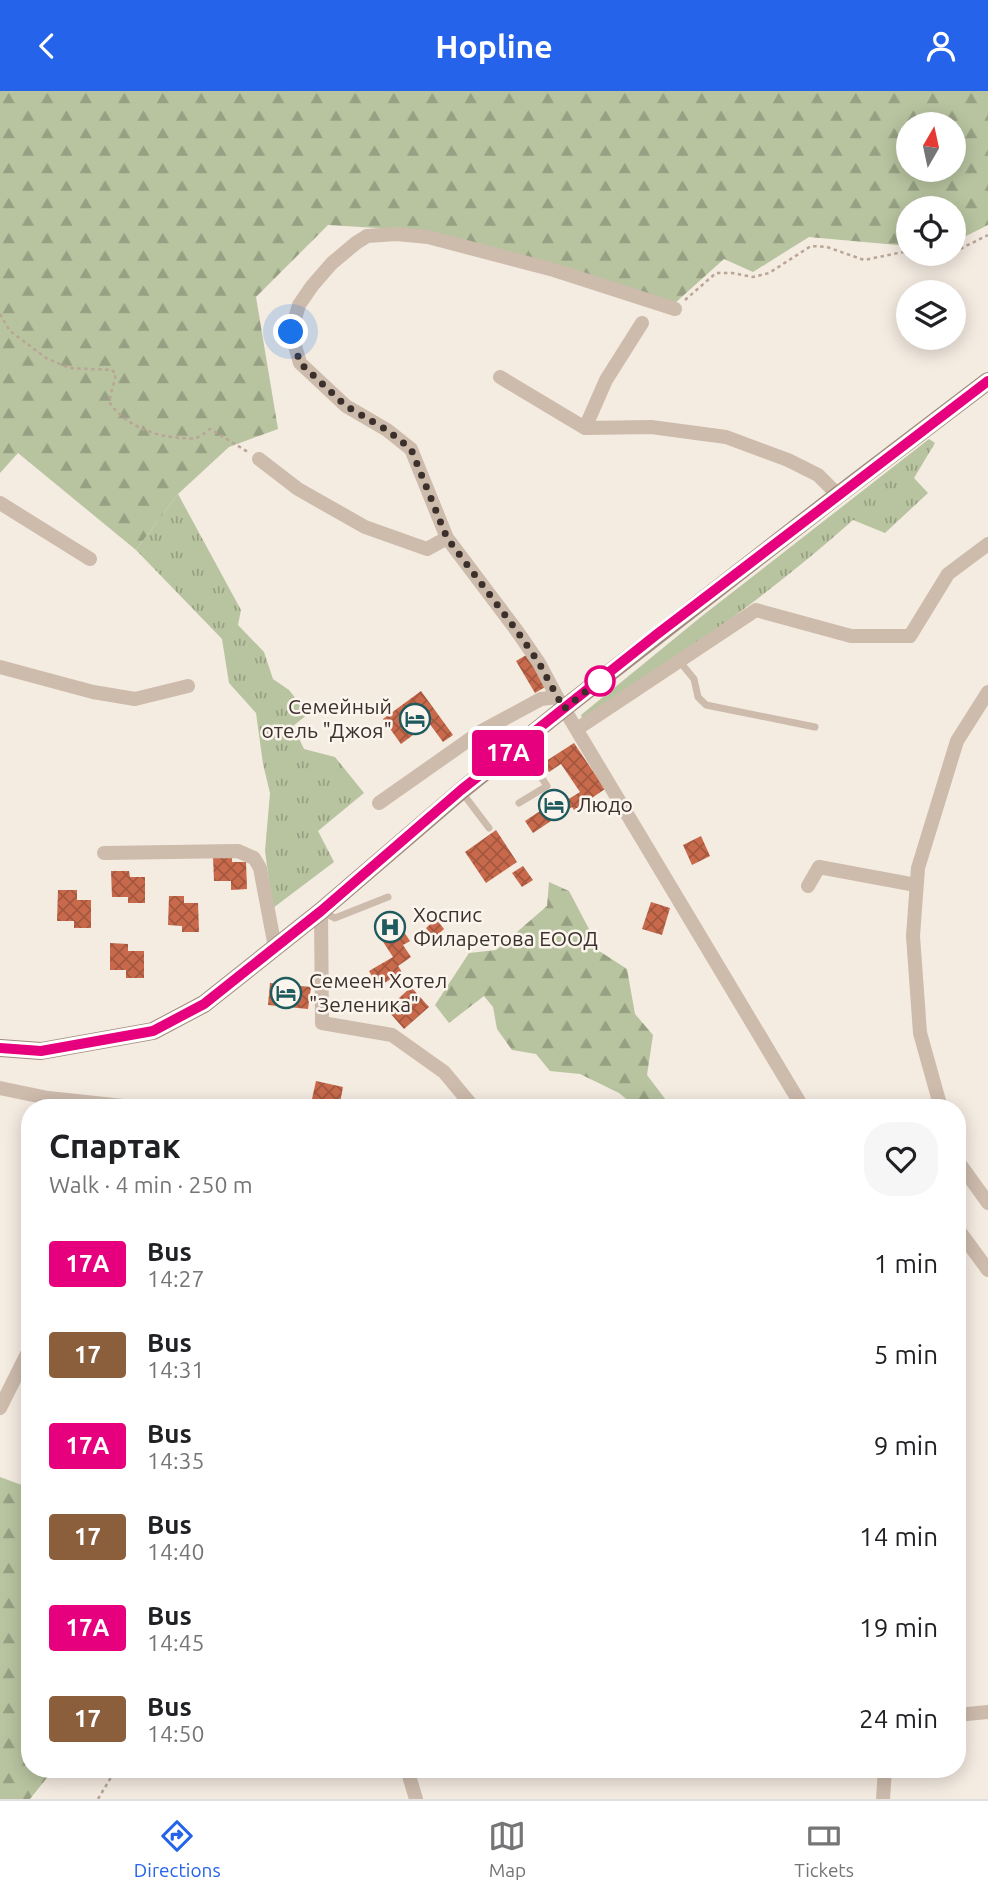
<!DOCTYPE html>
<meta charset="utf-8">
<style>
body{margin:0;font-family:Ubuntu,sans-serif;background:#f6f6f6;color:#202124;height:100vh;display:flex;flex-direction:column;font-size:26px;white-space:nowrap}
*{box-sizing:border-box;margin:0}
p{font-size:23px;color:#757577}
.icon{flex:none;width:38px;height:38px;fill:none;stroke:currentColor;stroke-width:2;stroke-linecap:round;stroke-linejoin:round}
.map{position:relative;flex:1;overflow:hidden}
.details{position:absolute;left:21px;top:1008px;width:945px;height:679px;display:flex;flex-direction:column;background:#fff;border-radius:28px;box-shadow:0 4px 18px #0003}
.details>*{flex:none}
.badge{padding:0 14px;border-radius:5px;font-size:24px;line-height:46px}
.needle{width:46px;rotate:9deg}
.fabs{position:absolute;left:896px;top:21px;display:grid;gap:14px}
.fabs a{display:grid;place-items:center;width:70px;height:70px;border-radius:50%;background:#fff;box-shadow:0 4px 18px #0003;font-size:35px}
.you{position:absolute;width:35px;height:35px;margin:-18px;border:5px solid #fff;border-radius:50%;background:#1a73e8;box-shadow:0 0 0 10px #1a73e833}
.map>.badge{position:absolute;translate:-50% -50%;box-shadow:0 0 0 4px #fff}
.round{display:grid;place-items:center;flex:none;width:74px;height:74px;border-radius:28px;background:#f6f6f6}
.headline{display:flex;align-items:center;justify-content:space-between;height:119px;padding:0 28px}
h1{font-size:33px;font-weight:600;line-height:52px}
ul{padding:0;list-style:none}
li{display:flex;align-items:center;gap:21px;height:91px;padding:0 28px}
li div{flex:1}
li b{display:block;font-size:26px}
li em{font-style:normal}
li .badge{min-width:77px;font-weight:700;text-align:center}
header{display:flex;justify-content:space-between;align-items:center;height:91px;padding:0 28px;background:#2563eb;color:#fff;font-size:32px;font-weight:600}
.dock{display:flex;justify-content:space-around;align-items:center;height:98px;border-top:2px solid #e0e0e0;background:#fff;font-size:19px;color:#757577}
.dock a{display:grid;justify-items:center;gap:4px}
.dock .current{color:#2563eb}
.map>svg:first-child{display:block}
.grass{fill:url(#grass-tufts)}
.forest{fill:url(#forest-firs);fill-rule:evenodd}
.building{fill:url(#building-cross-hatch)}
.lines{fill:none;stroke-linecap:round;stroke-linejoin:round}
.path{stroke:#b9a596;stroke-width:2.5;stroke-dasharray:3.5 3.5;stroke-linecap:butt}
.lane{stroke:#cdbbac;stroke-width:7}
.street{stroke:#cdbbac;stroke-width:14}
.secondary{stroke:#a18a7d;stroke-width:18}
.line-casing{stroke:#fff;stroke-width:16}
.line{stroke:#e6007e;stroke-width:10}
.walk{stroke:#3b302b;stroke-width:7;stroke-dasharray:0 12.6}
.stop-dot{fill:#fff;stroke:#e6007e;stroke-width:3.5}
.labels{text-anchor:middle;stroke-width:5;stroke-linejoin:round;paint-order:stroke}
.poi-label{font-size:21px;fill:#3b302b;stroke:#fbf5ee;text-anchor:start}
</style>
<header><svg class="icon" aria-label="back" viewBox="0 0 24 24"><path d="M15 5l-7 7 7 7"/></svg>Hopline<svg class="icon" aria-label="person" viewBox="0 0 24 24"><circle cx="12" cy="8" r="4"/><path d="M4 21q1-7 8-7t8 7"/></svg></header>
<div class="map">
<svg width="988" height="1708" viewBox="0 0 988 1708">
<defs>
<pattern id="grass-tufts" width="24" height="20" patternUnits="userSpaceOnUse" patternTransform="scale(1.75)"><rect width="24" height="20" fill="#b8c4a0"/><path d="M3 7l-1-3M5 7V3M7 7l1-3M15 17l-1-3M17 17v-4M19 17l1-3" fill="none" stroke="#97a083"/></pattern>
<pattern id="forest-firs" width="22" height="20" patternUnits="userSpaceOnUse" patternTransform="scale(1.75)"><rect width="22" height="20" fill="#b8c4a0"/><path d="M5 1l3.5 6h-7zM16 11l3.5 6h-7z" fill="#97a083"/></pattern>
<pattern id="building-cross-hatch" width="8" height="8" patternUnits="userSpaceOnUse" patternTransform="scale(1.75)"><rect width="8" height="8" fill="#c8694b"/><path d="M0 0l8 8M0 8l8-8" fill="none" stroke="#a4573f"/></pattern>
</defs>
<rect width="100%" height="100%" fill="#f4ebe1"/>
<path class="grass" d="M929 348 935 352 914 387 928 402 885 442 853 429C769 504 677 568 583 630L581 624 702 525Z
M178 403 241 519 238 534 264 561 273 588 289 599 308 623 293 635 304 658 335 666 364 702 318 740 334 771 273 817 265 760 270 702 263 673 256 622 229 592 222 548 136 459Z"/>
<path class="forest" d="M0 0H988V134L954 151V117H908V155L809 146 753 181 724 168 675 212 427 140 328 134 256 206 278 338 229 356 178 403 136 459 18 362 0 382ZM908 33H954V79H908Z
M549 791 569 800 589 838 593 856 627 878 635 923 653 944 647 984 672 1017H637L619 1002 580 983 550 980 536 963 512 959 497 938 493 916 484 905 449 932 435 914 469 862 496 859 547 815Z
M0 1386 30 1397V1678H54L30 1708H0Z"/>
<path class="building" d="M528 563 547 595 535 602 516 570Z
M421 600 453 644 443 651 429 632 401 653 383 628Z
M574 652 605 698 574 719 572 716 533 742 525 730 564 704 567 709 580 701 561 673 549 681 543 672Z
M496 739 517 771 486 792 465 761Z
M701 745 710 765 692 774 683 754Z
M213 765H232V771H246L247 798 231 799V790H214Z
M523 775 533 789 522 796 512 782Z
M111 780H129L130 786H145V812H128V806H112Z
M58 799H77V809H91V837H74V830H57Z
M169 805H184V812H198L199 841H182V835L168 834Z
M651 811 670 817 662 844 642 838Z
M436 828 444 838 434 847 426 837Z
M387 833 392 840 400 835 410 850 403 854 411 866 398 875 402 881 378 896 369 880 393 866 376 840Z
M110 852 128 853V860H144V887H126V879H110Z
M270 892 311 896 308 918 268 914Z
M411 896 429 916 404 938 390 922 402 912 398 908Z
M316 990 343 996 339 1017H310Z"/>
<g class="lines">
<path class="path" d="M954 161 988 144
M927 163H938
M685 209 716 182H732L753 186 769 182 811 155 827 156 864 169 908 160
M0 223 10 240 46 267 69 277 112 279 116 283 109 311C125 334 153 345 180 347 185 347 191 348 196 347 201 345 206 341 210 338L248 361
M98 1708 116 1678"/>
<path class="lane" d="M680 571 694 588 698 606 706 614 815 636
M461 700 489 737
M519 712 547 695 520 654
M322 821 335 827 388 806"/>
<path class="street" d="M500 286 585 337 651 336 726 346 788 369 818 384 838 404
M585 337 606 289 642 232
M259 368 298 398 365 436 427 458 447 447
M0 412 90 468
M0 576 93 601 135 608 188 595
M557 606 539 572 517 540 447 447 411 358 387 339 346 315 300 272 291 241 299 214 312 195 332 172 356 152 367 145 396 143 428 146 554 179 675 218
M577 638 756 519 851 545H910L948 483 988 453
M379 712 480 641 541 608 557 606 803 1017
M104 762 238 760 254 767 260 777 275 856
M808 795 819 776 916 794
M321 820 322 932 392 944 444 981 474 1017
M0 997 48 1007 142 1017
M941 1017 920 942 913 845 918 777 957 650 988 601
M957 1069 988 1112
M957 1137 988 1179
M0 1317 30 1257
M957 1624 988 1621
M407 1678 416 1708
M883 1708 885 1678"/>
<path class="secondary" d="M0 957 41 960 153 940 204 913 321 820 461 700 563 618 838 404 988 290"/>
</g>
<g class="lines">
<g class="line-casing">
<path id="line" d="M0 957 41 960 153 940 204 913 321 820 461 699 656 544 988 290"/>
</g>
<use href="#line" class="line"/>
<path class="walk" d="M291 241 300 272 346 315 387 339 411 358 447 447 517 540 539 572 564 618 604 586 600 590"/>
</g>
<defs>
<g id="hotel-ring" transform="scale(1.575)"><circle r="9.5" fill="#fbf5ee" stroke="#1f5a5e" stroke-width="1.5"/><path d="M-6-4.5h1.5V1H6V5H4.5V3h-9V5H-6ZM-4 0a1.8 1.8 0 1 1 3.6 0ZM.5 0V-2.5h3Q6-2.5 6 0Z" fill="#1f5a5e"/></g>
<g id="hospital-ring" transform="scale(1.575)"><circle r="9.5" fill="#fbf5ee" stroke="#1f5a5e" stroke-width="1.5"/><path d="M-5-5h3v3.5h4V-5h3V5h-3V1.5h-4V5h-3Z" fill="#1f5a5e"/></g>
</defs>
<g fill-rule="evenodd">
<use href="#hotel-ring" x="415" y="628"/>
<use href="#hotel-ring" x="554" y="714"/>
<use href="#hospital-ring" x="390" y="836"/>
<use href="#hotel-ring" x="286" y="902"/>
</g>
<circle class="stop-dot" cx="600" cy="590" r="14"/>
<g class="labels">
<g class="poi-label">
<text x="392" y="623" text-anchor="end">Семейный<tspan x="392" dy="24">отель "Джоя"</tspan></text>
<text x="577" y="721">Людо</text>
<text x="413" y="831">Хоспис<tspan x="413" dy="24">Филаретова ЕООД</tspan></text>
<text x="309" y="897">Семеен Хотел<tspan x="309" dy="24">"Зеленика"</tspan></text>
</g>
</g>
</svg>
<div class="fabs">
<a><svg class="needle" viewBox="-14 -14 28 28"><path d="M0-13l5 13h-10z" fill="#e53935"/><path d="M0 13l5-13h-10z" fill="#757577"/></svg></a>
<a><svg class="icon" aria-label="locate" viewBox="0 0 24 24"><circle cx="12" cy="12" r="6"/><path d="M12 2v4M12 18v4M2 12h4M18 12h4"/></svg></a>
<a><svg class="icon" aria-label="layers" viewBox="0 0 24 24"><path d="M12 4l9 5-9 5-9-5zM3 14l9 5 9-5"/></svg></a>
</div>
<div class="you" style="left:291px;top:241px"></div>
<b class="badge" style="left:508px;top:662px;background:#e6007e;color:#fff">17А</b>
<section class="details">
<div class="headline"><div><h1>Спартак</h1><p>Walk · 4 min · 250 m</p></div><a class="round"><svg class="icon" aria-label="heart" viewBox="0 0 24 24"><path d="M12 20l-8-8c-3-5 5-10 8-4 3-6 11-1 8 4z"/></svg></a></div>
<ul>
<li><span class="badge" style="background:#e6007e;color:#fff">17А</span><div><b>Bus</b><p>14:27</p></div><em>1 min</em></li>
<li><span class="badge" style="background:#8b5e3c;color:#fff">17</span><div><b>Bus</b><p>14:31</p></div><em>5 min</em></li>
<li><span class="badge" style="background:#e6007e;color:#fff">17А</span><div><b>Bus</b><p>14:35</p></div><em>9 min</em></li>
<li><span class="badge" style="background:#8b5e3c;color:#fff">17</span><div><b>Bus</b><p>14:40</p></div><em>14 min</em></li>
<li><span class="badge" style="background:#e6007e;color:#fff">17А</span><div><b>Bus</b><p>14:45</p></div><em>19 min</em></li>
<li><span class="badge" style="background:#8b5e3c;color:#fff">17</span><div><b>Bus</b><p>14:50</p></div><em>24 min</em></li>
</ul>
</section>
</div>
<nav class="dock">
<a class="current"><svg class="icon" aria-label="directions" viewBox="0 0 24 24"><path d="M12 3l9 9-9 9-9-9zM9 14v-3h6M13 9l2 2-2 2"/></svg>Directions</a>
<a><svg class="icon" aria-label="map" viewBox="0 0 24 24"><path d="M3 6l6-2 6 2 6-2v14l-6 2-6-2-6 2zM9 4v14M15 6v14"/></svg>Map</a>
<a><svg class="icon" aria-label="tickets" viewBox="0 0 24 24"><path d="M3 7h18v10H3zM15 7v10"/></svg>Tickets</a>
</nav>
